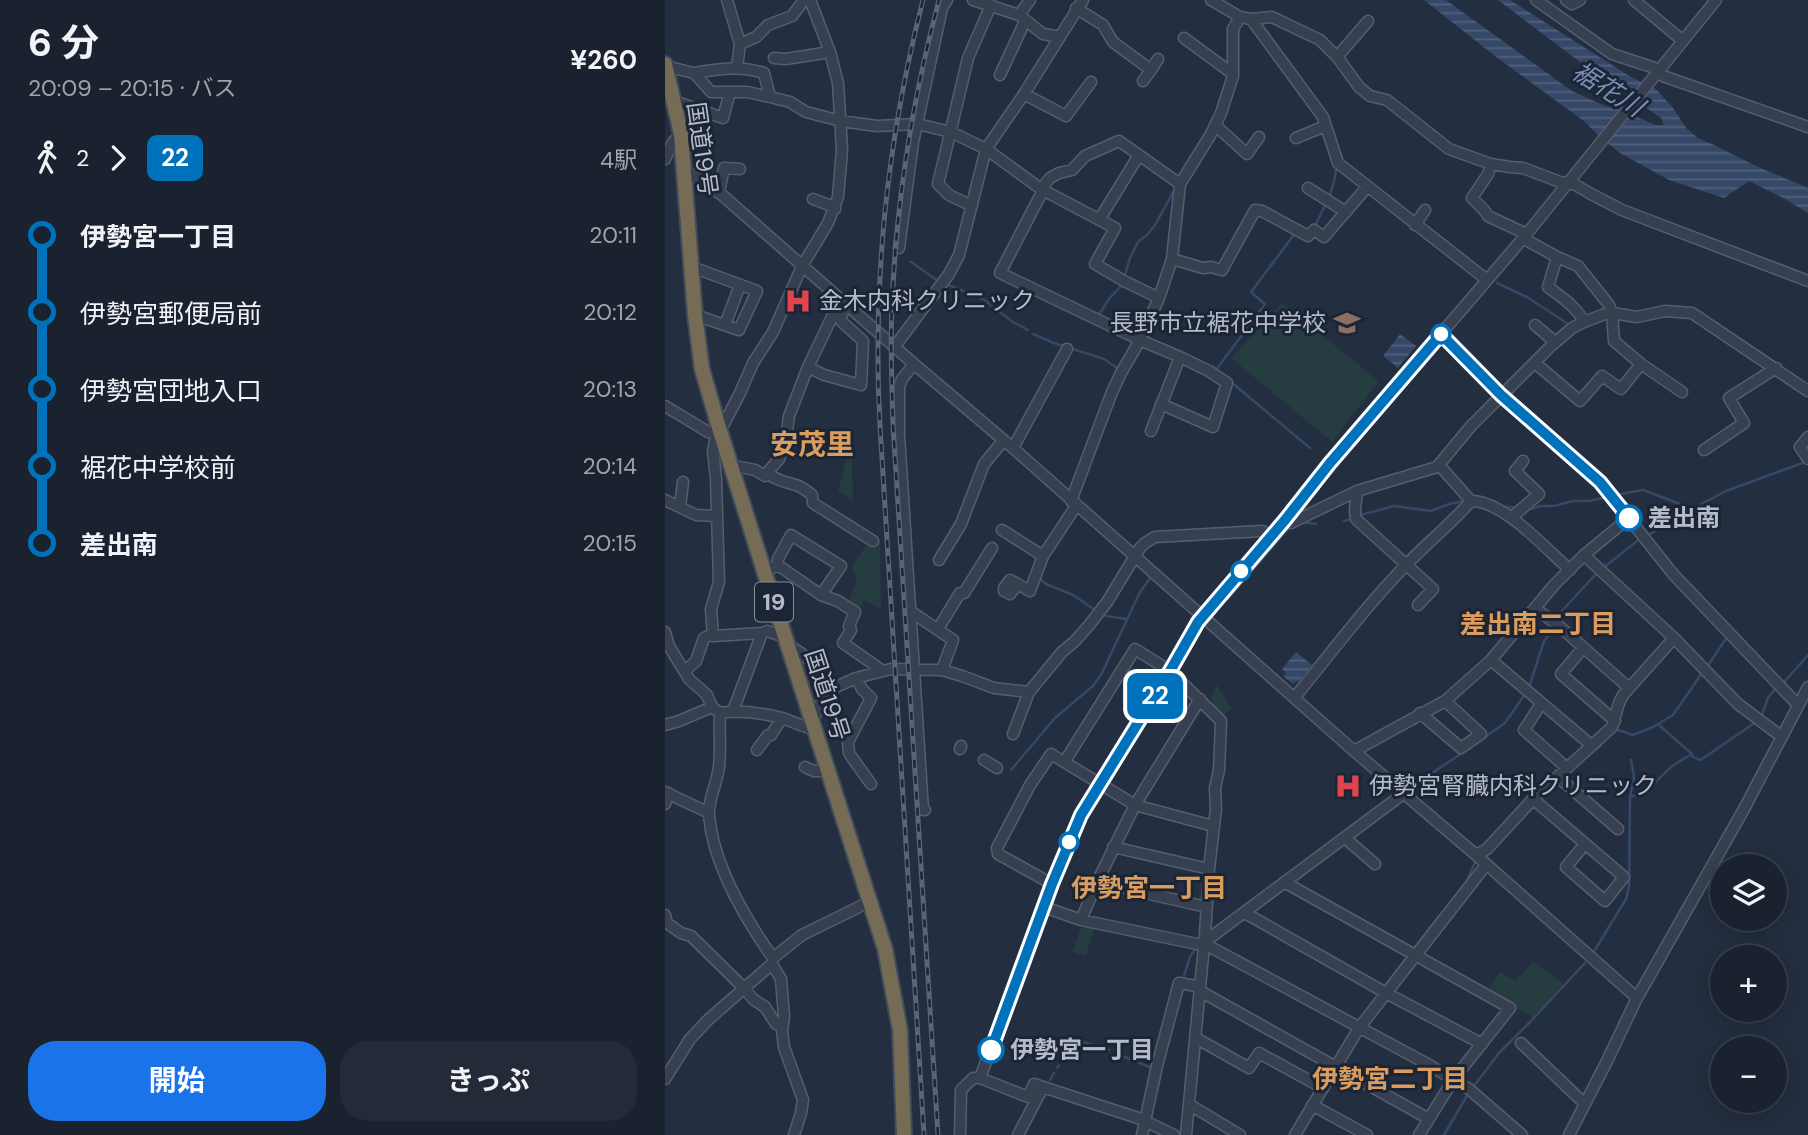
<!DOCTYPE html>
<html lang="ja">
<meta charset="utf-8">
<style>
body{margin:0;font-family:"DM Sans","Noto Sans JP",sans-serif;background:#232a38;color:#f1f3f6;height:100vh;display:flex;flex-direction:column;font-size:26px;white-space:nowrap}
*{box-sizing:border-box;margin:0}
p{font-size:23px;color:#9fa4ab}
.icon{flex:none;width:38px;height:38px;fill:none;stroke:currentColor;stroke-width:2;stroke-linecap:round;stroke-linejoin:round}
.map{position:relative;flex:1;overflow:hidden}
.sheet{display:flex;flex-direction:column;background:#1a2230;width:665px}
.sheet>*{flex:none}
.badge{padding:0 14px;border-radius:10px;font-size:24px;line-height:46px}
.tools{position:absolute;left:1045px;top:854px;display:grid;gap:14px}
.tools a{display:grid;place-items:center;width:77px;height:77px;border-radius:50%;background:#1a2230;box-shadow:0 4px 18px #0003,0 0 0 2px #383f4c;font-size:35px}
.map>.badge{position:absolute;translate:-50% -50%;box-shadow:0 0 0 4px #fff}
.legs{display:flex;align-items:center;gap:10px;height:77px;padding:0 28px;font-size:23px}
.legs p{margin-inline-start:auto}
.headline{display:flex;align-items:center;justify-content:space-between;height:119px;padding:0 28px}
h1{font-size:38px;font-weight:700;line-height:52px}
.cta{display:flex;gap:14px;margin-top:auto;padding:14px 28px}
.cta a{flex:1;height:80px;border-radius:28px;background:#1a73e8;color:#fff;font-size:28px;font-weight:700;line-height:80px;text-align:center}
.cta a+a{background:#232a38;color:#f1f3f6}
ul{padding:0 28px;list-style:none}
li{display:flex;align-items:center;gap:24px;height:77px;font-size:26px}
li i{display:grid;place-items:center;width:10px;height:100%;margin:0 9px;background:currentColor}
li i::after{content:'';width:18px;height:18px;margin:-9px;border:5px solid;border-radius:50%;background:#1a2230}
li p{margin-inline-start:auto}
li:first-child i{background:linear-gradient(#0000 50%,currentColor 0)}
li:last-child i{background:linear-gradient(currentColor 50%,#0000 0)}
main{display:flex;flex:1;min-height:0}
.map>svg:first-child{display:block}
.park{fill:#253c41}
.water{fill:url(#water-rules)}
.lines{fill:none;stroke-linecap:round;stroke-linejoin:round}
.stream{stroke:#364868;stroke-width:2.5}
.minor-casing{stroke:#555e6e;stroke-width:13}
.highway-casing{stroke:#424b5b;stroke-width:18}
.minor{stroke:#374050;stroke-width:10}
.highway{stroke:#766b54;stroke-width:14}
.rail-casing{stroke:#596477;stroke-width:5}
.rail{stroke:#1c2535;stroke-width:2.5;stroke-dasharray:8;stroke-linecap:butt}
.line-1-casing{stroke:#fff;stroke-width:16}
.line-1{stroke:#0072bc;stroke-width:10}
.stop-1-dot{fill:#fff;stroke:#0072bc;stroke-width:3.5}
.labels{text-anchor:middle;stroke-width:6;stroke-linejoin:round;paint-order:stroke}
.shield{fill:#1c2535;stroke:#868e9e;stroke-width:2}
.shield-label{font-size:23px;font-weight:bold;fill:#b4bbcb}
.street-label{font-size:24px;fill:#b4bbcb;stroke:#1c2535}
.poi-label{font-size:24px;fill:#b4bbcb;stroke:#1c2535;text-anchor:start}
.stop-label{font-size:24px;font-weight:bold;fill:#b4bbcb;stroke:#1c2535;text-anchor:start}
.water-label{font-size:26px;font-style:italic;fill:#7a8eb4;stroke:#1c2535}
.neighbourhood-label{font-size:26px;font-weight:bold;fill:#db9d5e;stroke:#1c2535}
.quarter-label{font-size:28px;font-weight:bold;fill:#db9d5e;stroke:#1c2535}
</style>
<main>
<section class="sheet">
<div class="headline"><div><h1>6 分</h1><p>20:09 – 20:15 · バス</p></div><b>¥260</b></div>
<div class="legs"><svg class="icon" aria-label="walk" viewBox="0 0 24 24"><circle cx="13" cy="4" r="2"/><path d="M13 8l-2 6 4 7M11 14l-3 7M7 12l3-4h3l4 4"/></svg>2<svg class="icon" aria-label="forward" viewBox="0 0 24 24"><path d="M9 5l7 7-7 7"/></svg><b class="badge" style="background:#0072bc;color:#fff">22</b><p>4駅</p></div>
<ul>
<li><i style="color:#0072bc"></i><b>伊勢宮一丁目</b><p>20:11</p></li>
<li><i style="color:#0072bc"></i><span>伊勢宮郵便局前</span><p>20:12</p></li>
<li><i style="color:#0072bc"></i><span>伊勢宮団地入口</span><p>20:13</p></li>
<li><i style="color:#0072bc"></i><span>裾花中学校前</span><p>20:14</p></li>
<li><i style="color:#0072bc"></i><b>差出南</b><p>20:15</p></li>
</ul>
<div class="cta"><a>開始</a><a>きっぷ</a></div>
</section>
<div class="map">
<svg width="1143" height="1135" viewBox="0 0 1143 1135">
<defs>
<pattern id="water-rules" width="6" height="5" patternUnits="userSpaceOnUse" patternTransform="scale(1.75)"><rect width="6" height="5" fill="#364868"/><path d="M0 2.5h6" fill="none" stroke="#51607c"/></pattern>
</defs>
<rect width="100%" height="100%" fill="#232e40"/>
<path class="park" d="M617 303 714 381 667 442 566 358Z
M185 446 187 447 188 501 173 491Z
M215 542 216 609 199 600 193 610 183 605 192 579 186 567 203 543Z
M551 684 567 708 557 717C544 704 545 701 551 684Z
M418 923 430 926 421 956 407 952Z
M868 961 900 985 870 1019 822 991 835 972 850 981Z"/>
<path class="water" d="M759 0H781L907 91 938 105 956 110 990 125H999L996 118 915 62 833 0H845L966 77 991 89 1008 108 1022 129 1033 138 1047 144 1091 166 1143 188V213L1120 199 1084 181 1059 198 1004 180 955 153 935 137 920 122 830 56Z
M735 334 751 346 733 368 718 356Z
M631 652 647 665 633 682 631 681 628 684 618 676 621 673 617 669Z"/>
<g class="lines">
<path class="stream" d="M664 197 670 178 671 167
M649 228 661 203
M246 262 273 281
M459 278 465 258 473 242 482 235 490 225 510 189
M832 283 862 297 903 324
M281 284 318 299 348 322 363 330
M433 316 444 299 458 284
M368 334 389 343 439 359 455 370
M553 371 551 370 600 304 586 292 631 232
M566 382 645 448
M950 495 978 490 1018 505 1031 507
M836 506 852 508
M862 508 867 509 875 506H889L908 501H924L943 497
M692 516 729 506 766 511 784 504 800 501
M679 521 687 519
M637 522 651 524
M985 534 1025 510 1061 491 1140 462
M938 568 976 538
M376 580 381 584 408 595 430 610
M563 599 623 529 628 526
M894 614 932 573
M441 616 462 619
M1042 667 1062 637
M1120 681 1143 655
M864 687 879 641 889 628
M1096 717 1103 698 1110 689
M993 724 1027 754
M953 730 968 735 988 727 1008 715 1037 673
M817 739 840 723 858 697
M912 765 936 745
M346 770 390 718 428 686 436 675 474 594 485 578
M742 790 800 751
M965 797 969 777 966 760
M801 883 810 862
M747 951 774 916
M928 953 961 899 964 887 965 797 980 792 1007 766 1025 755 1034 760 1037 759 1088 724
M519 976 525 957 531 948
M719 987 742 957
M455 1055 487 1068
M399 1057 411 1040 444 1050
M392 1068 394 1065
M385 1080 389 1073
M655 1083 665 1068
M809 1086 834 1053 865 1022 920 963
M633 1120 651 1089
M779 1135 803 1094"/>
<g class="minor-casing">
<path id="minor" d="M62 0 75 44 72 67
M282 0 277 8 252 124 286 132 321 149 376 189 450 228 430 264 459 281 494 298
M308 0 354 15 378 34 395 37
M546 0 575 17 586 19 658 117 673 163 822 280
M871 0 947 54 987 67 993 71
M901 0 907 4 915 0
M969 0 1018 41
M411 8 438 25 448 42 486 70 478 81
M354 15 365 0
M586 19 607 17 655 40 673 58 694 87 705 96 722 100 784 149 826 164 845 167 858 168 895 182 909 184 926 194 957 210 1143 281
M519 38 568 74
M75 44 91 37 103 25 127 16 139 0
M672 57 703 21
M109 58 121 59 165 52
M0 66 29 73 46 92H82L105 97 125 102 141 112 176 121 212 126 252 124 248 142 234 248
M486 70 493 59
M29 73C53 69 75 65 99 73L105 97
M335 75 360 21
M998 76 1143 127
M359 94 401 116 426 82
M9 101 58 118 65 92
M550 125 582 154 594 137
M631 138 660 126
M474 155 454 141 420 156 407 170 394 173 385 178 376 189V194L335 273 475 340 515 357
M0 159 8 142 16 134
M826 164 823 174 807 198 819 210 823 216 857 232 863 241 892 257 913 266 944 305 947 313 949 341 976 364 1017 392
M20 170 57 195 249 364 348 448 689 751 811 855 972 998
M643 188 681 212
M54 192 59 168 75 169
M148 199 164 205 170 209
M307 206 284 195 273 184 303 58 326 5
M434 220 474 155 515 184
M750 225 760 210
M892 257 883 287C896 297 912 307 919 322
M507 259 538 268 546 267 557 270 590 210 597 211 643 236 649 230 659 237 702 187
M27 267 92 291 74 330 30 315
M60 325 75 285
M870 325 890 342
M776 334 836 395 935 482 1008 574 1133 705
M230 346 284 274 294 255 321 149 359 94 418 0
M870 363 915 401 937 376 956 389 976 364
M249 364 237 379 234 387V435L258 810H260
M143 367 175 300
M0 406 43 432 49 433 55 431
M486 431 515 357 544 371 562 383 548 427 496 404
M1143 437 1135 447 1143 459
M348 448 402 349
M1039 450 1079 423 1064 398 1111 368
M65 465 90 470 100 476 102 473C111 480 120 482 131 485 137 487 142 491 147 495L148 503 208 541
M774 465 806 501C838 500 882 550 905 570
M102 473 114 459 121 439 124 416 143 367 159 375 196 385 198 341 176 321V316L181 305
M692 491C692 501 688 509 691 519L768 589 753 605
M0 500 31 515 51 516
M406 501 447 392 456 373 475 340 494 298 507 259 515 184 546 134 556 113 568 76V29L575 17
M15 507 18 482
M847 517 874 494 850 471 858 461
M620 520 626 523 692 491 772 467 806 426 886 346 907 328 919 322 940 314 947 313 972 317 1000 311 1027 313 1143 391
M337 530 378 556
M919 555 1009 638
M274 560 296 524 319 464 338 441
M99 571 112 566 117 568 156 595 176 566 126 535 113 559 112 566
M351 583 349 589 345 594 339 591V588L345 580 365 591 378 556 411 506
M156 595 173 601 190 612 184 626 186 630 178 643 218 671
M871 609 893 625 964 688
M245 611 288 640 277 670
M273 629 295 593H299L327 548
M0 632 4 646 24 679 42 695 47 707 55 713C76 710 97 713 117 718 126 721 134 725 144 728L162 691 191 678 226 669 277 670 297 676 329 688 364 692 397 652 410 641 425 624 442 602 475 548 480 543 490 537 597 531 606 536
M97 633 48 636 46 609 54 582 51 478 48 451 50 441 75 393 88 363 108 332 137 266 163 223 173 197 177 150 173 83 165 52 145 0
M123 645C148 659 150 666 162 691
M918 648 896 674 950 721
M826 660 926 745
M20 671 31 661 39 638 47 634
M191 678 197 689 206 698 183 742 184 753 188 759 206 784
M630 697C666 653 701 606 741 565 762 543 786 524 806 501
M876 704 859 730 902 768
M68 711 97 633 102 631 120 637
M55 713C54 731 56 749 54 767 52 783 43 800 44 815 48 865 79 917 108 958L107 964 116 979 119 1016 117 1030 119 1047 138 1100 136 1113 129 1135
M755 713 796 748 816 734 780 701
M0 725 14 721 47 707
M348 734 364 692
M295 749 296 746
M92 750 103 735H106L117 718
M689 751 780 701 826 660 890 584 919 555 964 518
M319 760 332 768
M400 761 470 649 505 671 556 721 554 770 550 788 551 809 544 869 540 935 521 1135
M140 767 149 771H163
M893 777 953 829
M0 792 44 813
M868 799 959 877 940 901 901 867 920 844
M0 804 3 793
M680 838 710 864
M448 847 544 869
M811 855 822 849 868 799 947 727 954 703 958 695 1009 638 1073 704 1117 737
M432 882 542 907
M619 882 845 1008 788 1080 754 1135
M387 884 333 854 332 848 365 785 386 754 470 805 548 826
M379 907 416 920 532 944 538 943 766 1066 804 1089 857 1135
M580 913 721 993 817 1044
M0 915 2 923 16 933 26 936 79 988 88 999 100 1007 111 1024 118 1025
M416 920 432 882 470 805 535 699
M538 943 738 794
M108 958 137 935 204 902
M531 1038 584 1068 594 1053 658 1088
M856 1043 920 1104
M315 1078 387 884 417 815 505 671 533 622 620 520 665 463 860 236 1051 0
M0 1079 25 1039 44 1019 107 964
M525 1105 575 1135
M647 1105 702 1135
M295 1135 296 1090 308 1078H315L363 1097 369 1084 378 1087 476 1119 509 1135
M353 1135 378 1087
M477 1135 492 1066 514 983 531 986 535 991 764 1119
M630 1135 694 1028 821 865
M904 1135 942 1061 972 998 1079 809 1143 687"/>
</g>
<g class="highway-casing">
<path id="highway" d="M0 64 16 134 30 315 37 369 55 431 99 571 220 949 235 1030 239 1135"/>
</g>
<use href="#minor" class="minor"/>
<use href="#highway" class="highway"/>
<g class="rail-casing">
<path id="rail" d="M258 0C222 140 207 282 215 426L259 1135
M273 1135 228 425C227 386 225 346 227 307 231 203 247 101 274 0"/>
</g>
<use href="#rail" class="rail"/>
</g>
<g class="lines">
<g class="line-1-casing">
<path id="line-1" d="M326 1050 387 884 416 815 505 671 533 622 620 520 665 463 776 334 836 395 935 482 964 518"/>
</g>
<use href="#line-1" class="line-1"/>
</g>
<defs>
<g id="hospital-bare" transform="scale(2.1)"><path d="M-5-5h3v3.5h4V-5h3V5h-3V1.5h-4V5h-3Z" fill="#e0444e" stroke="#1c2535" stroke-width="2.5" paint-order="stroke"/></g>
<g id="school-bare" transform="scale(2.1)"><path d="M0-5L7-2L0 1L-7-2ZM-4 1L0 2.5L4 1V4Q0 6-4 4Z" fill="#8d6e63" stroke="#1c2535" stroke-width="2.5" paint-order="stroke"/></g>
</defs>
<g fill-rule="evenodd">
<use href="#hospital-bare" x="133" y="301"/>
<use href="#school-bare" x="682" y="323"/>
<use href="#hospital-bare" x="683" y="786"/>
</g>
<g class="stop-1-dot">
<circle cx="776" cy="334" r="9"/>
<circle cx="964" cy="518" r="12"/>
<circle cx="576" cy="571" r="9"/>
<circle cx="404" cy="842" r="9"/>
<circle cx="326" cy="1050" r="12"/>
</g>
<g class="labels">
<rect class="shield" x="90" y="582.5" width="38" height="39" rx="5"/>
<g class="shield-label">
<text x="109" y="610">19</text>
</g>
<g class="street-label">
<text transform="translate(37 149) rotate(82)" y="8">国道19号</text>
<text transform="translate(162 695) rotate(72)" y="8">国道19号</text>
</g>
<g class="poi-label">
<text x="154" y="309">金木内科クリニック</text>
<text x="661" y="331" text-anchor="end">長野市立裾花中学校</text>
<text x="704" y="794">伊勢宮腎臓内科クリニック</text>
</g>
<g class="stop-label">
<text x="983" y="526">差出南</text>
<text x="345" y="1058">伊勢宮一丁目</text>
</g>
<g class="water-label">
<text transform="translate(943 89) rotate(32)" y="9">裾花川</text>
</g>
<g class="neighbourhood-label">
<text x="873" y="633">差出南二丁目</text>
<text x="484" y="897">伊勢宮一丁目</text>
<text x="725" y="1088">伊勢宮二丁目</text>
</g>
<g class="quarter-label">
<text x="147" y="454">安茂里</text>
</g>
</g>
</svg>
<div class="tools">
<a><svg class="icon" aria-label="layers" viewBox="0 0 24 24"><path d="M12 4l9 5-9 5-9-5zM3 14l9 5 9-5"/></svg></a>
<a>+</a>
<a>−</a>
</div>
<b class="badge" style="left:490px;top:696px;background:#0072bc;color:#fff">22</b>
</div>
</main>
